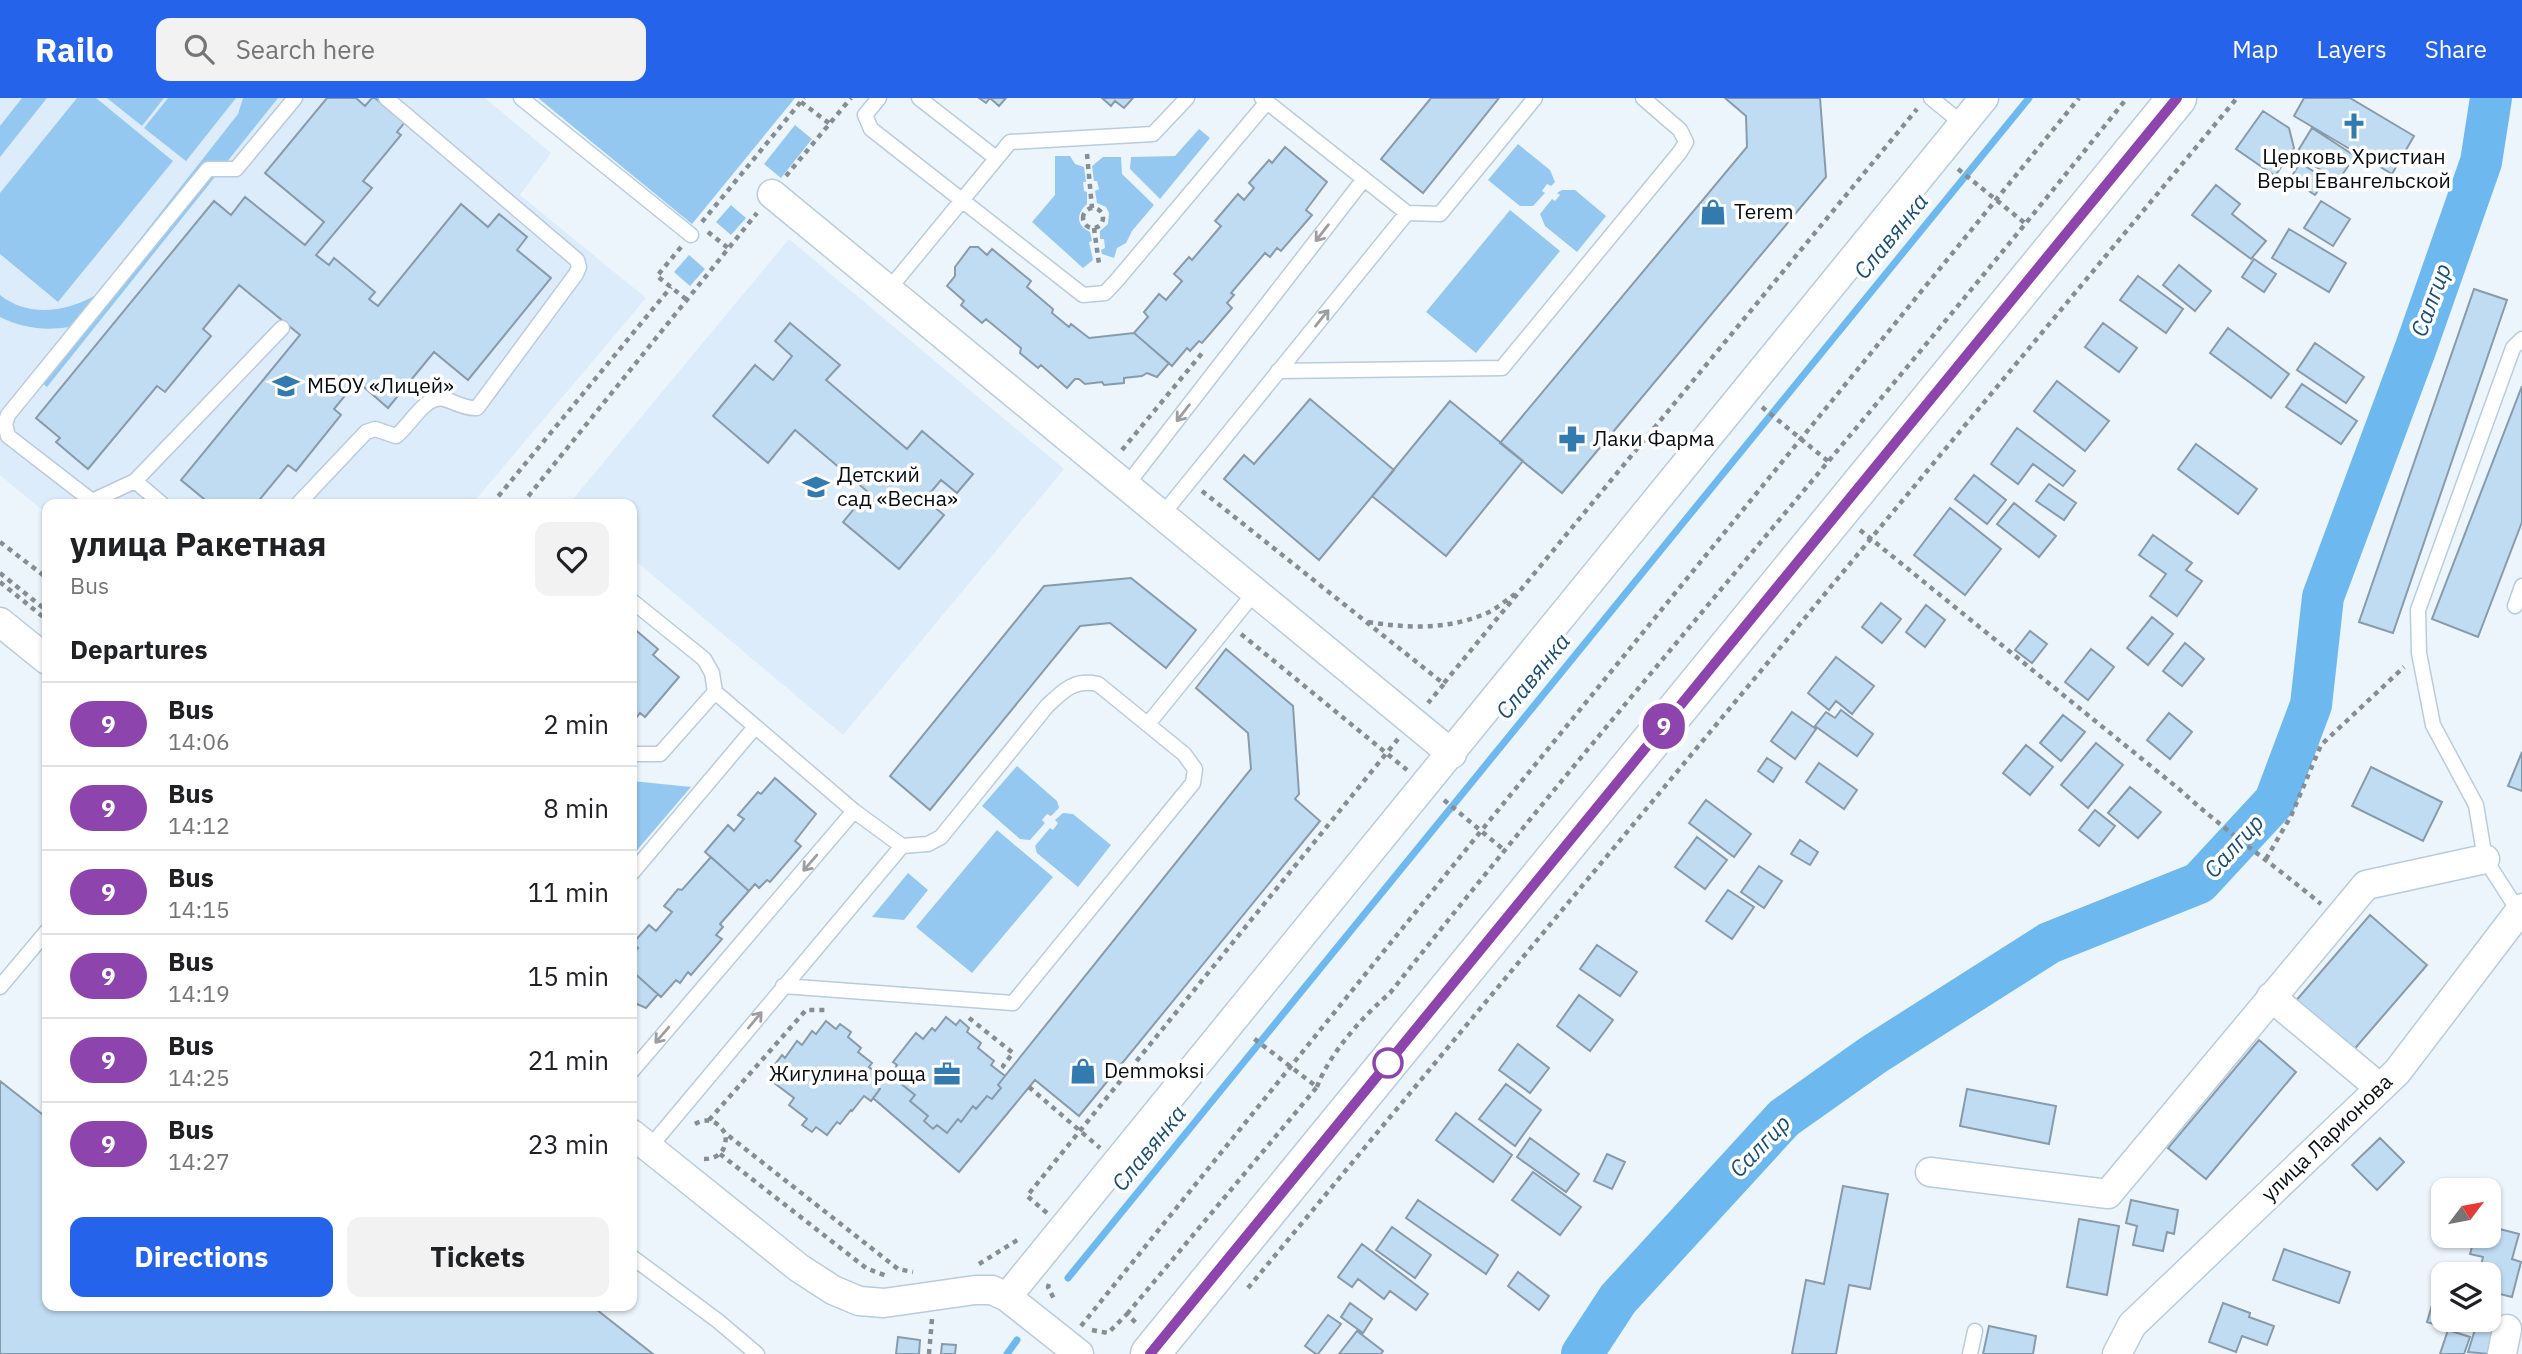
<!DOCTYPE html>
<meta charset="utf-8">
<style>
body{margin:0;font-family:"IBM Plex Sans",sans-serif;background:#f2f2f2;color:#202124;height:100vh;display:flex;flex-direction:column;font-size:26px;white-space:nowrap}
*{box-sizing:border-box;margin:0}
p{font-size:23px;color:#757577}
.icon{flex:none;width:38px;height:38px;fill:none;stroke:currentColor;stroke-width:2;stroke-linecap:round;stroke-linejoin:round}
.map{position:relative;flex:1;overflow:hidden}
.panel{position:absolute;left:42px;top:401px;width:595px;height:812px;display:flex;flex-direction:column;background:#fff;border-radius:14px;box-shadow:0 2px 5px #0004}
.panel>*{flex:none}
.badge{padding:0 14px;border-radius:23px;font-size:24px;line-height:46px}
.needle{width:46px;rotate:58deg}
.fabs{position:absolute;left:2431px;top:1080px;display:grid;gap:14px}
.fabs a{display:grid;place-items:center;width:70px;height:70px;border-radius:14px;background:#fff;box-shadow:0 2px 5px #0004;font-size:35px}
.map>.badge{position:absolute;translate:-50% -50%;box-shadow:0 0 0 4px #fff}
h2{padding:0 28px;font-size:26px;line-height:63px}
.round{display:grid;place-items:center;flex:none;width:74px;height:74px;border-radius:14px;background:#f2f2f2}
.summary{display:flex;align-items:center;justify-content:space-between;height:119px;padding:0 28px}
h1{font-size:33px;font-weight:800;line-height:52px}
.action{display:flex;gap:14px;margin-top:auto;padding:14px 28px}
.action a{flex:1;height:80px;border-radius:14px;background:#2563eb;color:#fff;font-size:28px;font-weight:800;line-height:80px;text-align:center}
.action a+a{background:#f2f2f2;color:#202124}
ul{padding:0;list-style:none}
li{display:flex;align-items:center;gap:21px;height:84px;padding:0 28px;border-top:2px solid #e0e0e0}
li div{flex:1}
li b{display:block;font-size:26px}
li em{font-style:normal}
li .badge{min-width:77px;font-weight:700;text-align:center}
header{display:flex;align-items:center;gap:42px;box-sizing:border-box;height:98px;padding:0 35px;background:#2563eb;color:#fff}
header strong{font-size:33px}
nav{display:flex;gap:38px;margin-inline-start:auto;font-size:24px}
.search{width:490px;height:63px;background:#f2f2f2;display:flex;align-items:center;gap:18px;box-sizing:border-box;padding:0 24px;border-radius:14px;color:#757577;font-size:26px}
.map>svg:first-child{display:block}
.built{fill:#dcecfa}
.green{fill:#95c8f1}
.lines{fill:none;stroke-linecap:round;stroke-linejoin:round}
.stream{stroke:#6eb8f0;stroke-width:7}
.river{stroke:#6eb8f0;stroke-width:42}
.building{fill:#c0dcf3;stroke:#889bab;stroke-width:2}
.service-casing{stroke:#b8ccdd;stroke-width:17}
.minor-casing{stroke:#b8ccdd;stroke-width:31}
.primary-casing{stroke:#b8ccdd;stroke-width:41}
.path{stroke:#868e94;stroke-width:4.5;stroke-dasharray:5 5;stroke-linecap:butt}
.service{stroke:#fff;stroke-width:14}
.minor{stroke:#fff;stroke-width:28}
.primary{stroke:#fff;stroke-width:38}
.oneway{stroke:#9c9ea1}
.line-casing{stroke:#fff;stroke-width:16}
.line{stroke:#8e44ad;stroke-width:10}
.stop-dot{fill:#fff;stroke:#8e44ad;stroke-width:3.5}
.labels{text-anchor:middle;stroke-width:7;stroke-linejoin:round;paint-order:stroke}
.poi-label{font-size:21px;fill:#070d13;stroke:#fff;text-anchor:start}
.street-label{font-size:21px;fill:#070d13;stroke:#fff}
.water-label{font-size:23px;font-style:italic;fill:#194f75;stroke:#fff}
</style>
<header>
<strong>Railo</strong>
<div class="search"><svg class="icon" aria-label="search" viewBox="0 0 24 24"><circle cx="10" cy="10" r="6"/><path d="M15 15l6 6"/></svg>Search here</div>
<nav><a>Map</a><a>Layers</a><a>Share</a></nav>
</header>
<div class="map">
<svg width="2522" height="1256" viewBox="0 0 2522 1256">
<rect width="100%" height="100%" fill="#ecf5fc"/>
<path class="built" d="M0 0H485L551 55 520 97 646 200 472 406H47V416L0 377Z
M789 141 1064 371 843 637 632 460V406H569Z"/>
<path class="green" d="M22 0H47L0 59V28Z
M77 0H96L173 63 58 204 0 156V95Z
M107 0H164L142 28Z
M168 0H236L186 63 144 30Z
M243 0H278L47 289 31 276 69 229C45 233 22 230 0 219V197C29 220 66 214 96 197L238 16Z
M538 0H795L692 126Z
M795 27 812 41 781 80 764 66Z
M1199 31 1210 40 1160 101 1130 71 1131 59 1175 58Z
M1518 46 1550 72 1555 84 1551 88 1547 86 1542 93 1545 95 1533 108H1520L1488 82Z
M1055 58H1070L1075 66 1084 69 1086 84H1083L1084 93 1087 94V106C1076 116 1076 127 1090 134L1092 143 1089 144 1093 162 1083 170 1032 124 1055 97Z
M1103 59H1121L1122 76 1154 107 1132 133 1126 145 1117 150 1114 160 1102 156 1101 152 1105 150 1104 141H1100V133L1108 126 1109 115 1106 109 1097 105 1095 93 1099 91 1097 83H1094L1092 68Z
M1562 92H1575L1606 118 1577 154 1545 128 1540 116 1552 101 1555 103 1560 97 1557 95Z
M731 107 746 120 731 137 716 124Z
M1510 112 1560 153 1476 255 1426 214Z
M689 157 705 171 690 188 674 174Z
M1017 668 1057 703 1059 710 1051 718 1047 716 1042 722 1045 725 1030 742 1020 741 982 708Z
M632 683 691 689 632 758Z
M1063 715 1073 716 1111 747 1078 789 1037 755 1035 748 1050 730 1053 732 1058 725 1055 722Z
M997 732 1053 779 972 875 916 829Z
M908 775 928 792 904 822 872 819Z"/>
<g class="lines">
<path class="stream" d="M1068 1180 2029 0
M1007 1256 1017 1242"/>
<path class="river" d="M1582 1256 1618 1201 1784 1020 1873 957 2049 845 2199 785 2275 703 2311 607 2323 499 2415 252 2481 64 2491 0"/>
</g>
<path class="building" d="M327 0H356L365 8 372 0H375L405 24 397 34 401 37 363 83 372 90 316 157 329 167 334 160 375 194 369 201 378 208 461 106 488 129 499 116 527 139 517 152 551 180 468 282 434 254 388 310 357 283 334 311 341 317 296 373 288 367 256 406H200L204 401 181 382 300 237 239 187 203 231 211 238 165 294 157 288 88 371 56 344 60 340 36 320 214 103 231 117 245 99 305 147 324 124 265 75Z
M979 0H1006L999 8 990 0 986 5Z
M1102 0H1133L1124 10 1115 3 1111 8Z
M1431 0H1499L1423 95 1381 61Z
M1725 0H1820L1826 79 1562 395 1500 345 1747 49 1746 18Z
M2304 0H2350L2414 38 2392 76 2294 18Z
M2263 13 2289 30 2294 50 2275 78 2236 51Z
M2312 30 2355 58 2338 83 2296 56Z
M1285 49 1327 84 1306 112 1312 117 1281 153 1277 150 1270 159 1265 155 1231 195 1234 197 1227 205 1232 210 1202 245 1199 243 1190 253 1187 250 1172 268 1134 235 1148 219 1144 214 1159 196 1166 202 1182 183 1174 176 1189 159 1192 162 1221 128 1215 123 1238 96 1244 102 1254 90 1249 85 1269 62 1272 65Z
M2300 65 2326 81 2315 97 2290 81Z
M2216 87 2240 106 2232 116 2266 143 2251 161 2192 117Z
M2321 103 2350 121 2333 148 2304 130Z
M2289 131 2346 165 2329 194 2272 160Z
M970 149H978L987 157 992 151 1031 183 1027 189 1053 211 1052 215 1069 229 1071 226 1089 240 1134 235 1169 265 1157 279 1147 275 1142 278 1124 280V285L1104 287 1102 284 1085 286 1079 281H1075L1067 290 1041 267 1038 270 1020 255 1021 250 986 221 982 225 961 207 964 203 947 188 955 178V169Z
M2254 161 2276 176 2264 194 2242 179Z
M2179 167 2211 193 2195 213 2163 187Z
M2138 178 2183 211 2166 235 2120 202Z
M2474 191 2507 202 2393 535 2359 524Z
M790 225 840 267 826 282 907 351 922 333 973 376 957 395 941 382 925 401 944 417 899 471 843 424 868 394 795 332 768 365 713 318 755 267 773 282 792 258 775 243Z
M2103 225 2137 250 2119 274 2085 249Z
M2228 230 2289 276 2271 300 2210 255Z
M2315 245 2364 279 2346 305 2297 272Z
M2057 283 2109 323 2085 353 2034 313Z
M2302 286 2357 323 2341 346 2286 309Z
M2522 288V424L2478 539 2432 521Z
M1310 301 1394 372 1319 462 1224 381 1244 357 1254 366Z
M1450 303 1523 363 1446 458 1372 398Z
M2017 330 2075 373 2063 388 2033 366 2018 386 1991 366Z
M2196 346 2257 391 2238 416 2178 371Z
M1974 377 2006 402 1987 426 1955 401Z
M2049 386 2076 405 2064 422 2036 403Z
M2014 405 2056 438 2039 459 1997 426Z
M1950 410 2001 451 1965 497 1914 457Z
M2153 437 2192 465 2186 472 2202 483 2177 518 2150 498 2166 476 2139 457Z
M1131 480 1196 532 1166 570 1110 525 1080 528 930 712 890 678 1044 488Z
M1881 505 1901 521 1882 545 1862 529Z
M1926 507 1945 522 1925 549 1906 534Z
M2152 519 2173 536 2148 567 2127 550Z
M632 529 658 551 653 557 679 579 645 619 640 615 632 625Z
M2030 533 2047 546 2032 565 2015 552Z
M2185 545 2204 561 2182 588 2163 573Z
M1226 551 1293 608 1299 696 1295 701 1320 723 1079 1018 1035 982 959 1074 873 1000 880 991 876 988 886 974 915 997 910 1003 928 1018 924 1023 933 1031 937 1027 947 1035 958 1021 961 1024 973 1008 976 1011 987 998 992 1001 1001 990 998 987 1005 978 1251 671 1248 635 1196 590Z
M2091 551 2114 569 2088 602 2065 584Z
M1836 559 1874 588 1852 616 1836 603 1829 612 1808 595Z
M1841 612 1873 636 1857 658 1815 628 1826 614 1835 620Z
M1792 614 1816 631 1795 661 1771 643Z
M2169 615 2192 634 2170 661 2147 642Z
M2063 617 2085 634 2061 663 2040 645Z
M2096 645 2123 667 2088 710 2061 687Z
M2026 647 2053 669 2030 697 2003 675Z
M2522 654V693L2508 688Z
M1767 660 1782 670 1773 684 1758 673Z
M1819 665 1857 692 1844 711 1806 684Z
M2371 669 2442 704 2423 743 2352 708Z
M775 680 816 716 795 743 801 748 770 784 767 782 759 790 755 786 720 826 723 829 716 837 722 841 691 877 688 874 680 885 676 882 661 899 658 896 646 910 637 906 632 910V857L638 850 633 845 649 827 656 833 672 814 664 808 678 791 682 792 711 759 705 754 728 727 734 733 744 721 738 717 758 694 761 696Z
M775 680 816 716 795 743 801 748 770 784 767 782 759 790 755 786 749 793 705 754 728 727 734 733 744 721 738 717 758 694 761 696Z
M2130 689 2161 714 2138 740 2108 715Z
M1706 702 1751 736 1734 759 1689 725Z
M2095 712 2115 728 2099 748 2079 732Z
M1697 739 1727 762 1705 791 1675 769Z
M1800 742 1818 754 1810 767 1791 756Z
M711 759 749 793 720 826 723 829 716 837 722 841 691 877 688 874 680 885 676 882 661 899 632 873V857L638 850 633 845 649 827 656 833 672 814 664 808 678 791 682 792Z
M1759 768 1782 783 1764 810 1741 794Z
M1728 792 1754 809 1732 841 1706 823Z
M2370 817 2427 867 2351 955 2294 905Z
M1597 847 1637 874 1620 898 1580 871Z
M1579 897 1613 922 1590 953 1557 928Z
M946 919 956 927 960 922 969 930 967 934 981 945 978 950 994 963 991 967 1005 978 998 987 1001 990 992 1001 987 998 976 1011 973 1008 961 1024 958 1021 947 1035 937 1027 933 1031 924 1023 928 1018 910 1003 915 997 890 977 897 967 893 964 916 935 923 941 932 930 935 933Z
M826 923 836 931 840 926 851 934 848 939 861 950 858 954 872 965 869 969 882 979 876 988 880 991 871 1003 864 998 852 1013 851 1012 840 1026 837 1024 827 1037 816 1029 812 1034 802 1027 807 1021 789 1007 794 1000 769 981 776 972 773 969 782 957 785 960 797 943 802 947 812 933 816 936Z
M2259 942 2296 974 2206 1081 2168 1050Z
M1518 946 1549 970 1530 995 1499 972Z
M0 983 47 1020V1208H592L653 1256H0Z
M1506 986 1541 1012 1515 1048 1479 1021Z
M1967 991 2056 1008 2049 1046 1960 1028Z
M1456 1015 1512 1057 1493 1084 1436 1042Z
M1530 1040 1579 1076 1566 1094 1517 1059Z
M2380 1040 2404 1064 2377 1092 2352 1067Z
M1607 1056 1625 1064 1612 1091 1594 1083Z
M1533 1074 1581 1109 1560 1137 1512 1102Z
M1843 1088 1888 1096 1870 1191 1849 1187 1836 1256H1792L1806 1182 1824 1186Z
M1418 1102 1498 1157 1486 1176 1406 1120Z
M2131 1102 2178 1112 2174 1136 2167 1134 2163 1153 2133 1147 2137 1128 2126 1125Z
M2079 1121 2119 1128 2107 1197 2067 1189Z
M2488 1128 2519 1136 2512 1161 2521 1164 2512 1199 2488 1193V1176H2479L2483 1159 2470 1156 2475 1138H2488Z
M1392 1129 1431 1157 1415 1180 1376 1152Z
M1362 1146 1428 1196 1416 1212 1390 1193 1384 1201 1358 1181 1352 1189 1338 1179Z
M2284 1151 2350 1174 2339 1205 2273 1182Z
M1518 1174 1549 1198 1539 1212 1508 1188Z
M2435 1197 2443 1199V1222H2468L2465 1229 2452 1226 2451 1231 2427 1224Z
M1350 1205 1372 1221 1363 1235 1341 1219Z
M2223 1205 2250 1215 2249 1219 2274 1228 2267 1247 2242 1238 2236 1254 2209 1244Z
M1328 1217 1341 1226 1318 1256H1316L1305 1248Z
M2488 1221 2499 1224 2489 1256 2468 1254 2478 1222Z
M1989 1228 2036 1238 2033 1256H1983Z
M2448 1232 2470 1239 2464 1256H2440Z
M1357 1233 1383 1253 1381 1256H1339Z
M898 1239 920 1242 919 1256H896Z
M942 1246 956 1247 955 1256H941Z"/>
<g class="lines">
<g class="service-casing">
<path id="service" d="M521 0 691 137
M879 0 865 17 871 31 1083 197 1105 195 1118 181 1267 4
M919 0 996 60
M1262 0 1407 115 1440 116 1535 0
M1931 0 1963 26
M889 191 1010 44 1153 36 1187 0
M1278 273 1502 270 1680 54 1686 44 1680 32 1643 0
M135 383 282 230
M1126 388 1364 81
M162 406 135 383 92 403 8 338 5 326 8 317 208 71H236L295 0
M298 406 366 334 375 331 396 338C410 328 425 296 444 301 455 304 465 311 477 310L576 176 579 169 577 162 386 0
M1162 417 1407 115
M632 503 704 561 712 575 715 594
M2515 508 2522 488
M1148 626 1255 494
M632 656H660L715 594 854 713 902 748 928 746 941 739 1047 608C1064 592 1074 581 1098 586L1184 656 1195 671 1193 685 1013 905 783 888
M632 775 755 629
M2519 814 2485 761 2476 707 2433 627 2419 555 2418 512 2513 250 2522 241
M0 889 47 833
M632 973 854 713
M649 1050 902 748
M632 1159 718 1223 757 1256
M1970 1256 1975 1233"/>
</g>
<g class="minor-casing">
<path id="minor" d="M772 96 1452 656
M0 524 47 562
M2271 899 2380 990
M632 1036 799 1170 833 1192 859 1203 884 1205 975 1192H992L1007 1199 1079 1256
M1930 1074 2108 1096 2366 787 2485 761
M1007 1199 1984 0
M2117 1256 2132 1227 2397 974 2522 810
M2502 1256 2507 1231"/>
</g>
<g class="primary-casing">
<path id="primary" d="M1150 1256 2177 0"/>
</g>
<path class="path" d="M801 4 830 26
M1087 56 1092 110
M1958 71 2026 126
M786 78 851 0
M1083 120a10 10 0 1 1 20 0a10 10 0 1 1-20 0Z
M702 124 804 0
M1094 130 1099 166
M708 134 728 150
M681 149 657 178 687 202
M1762 309 1829 364
M1122 352 1203 254
M1202 393 1444 586 1428 605
M492 406 671 189
M522 406 757 115
M1860 432 2179 691C2224 732 2274 767 2321 806
M0 444 47 480
M0 475 47 513
M0 484 47 522
M1368 524C1408 530 1444 532 1482 517 1494 513 1505 503 1515 496
M1241 536 1407 672
M1444 585 1917 11
M1444 702 1504 752
M2266 761 2291 718 2321 647 2404 569
M969 920 1013 955 1003 968 1009 973
M1029 989 1100 1050
M1317 989C1329 956 1363 918 1390 895 1630 592 1886 302 2127 0
M709 1022 806 912H827
M695 1026C708 1019 717 1023 725 1035L898 1171 913 1174
M720 1056 866 1170 889 1179
M704 1061C720 1061 728 1050 725 1035
M1047 1115 1027 1098 1398 641
M979 1166 1019 1141
M1049 1186 1048 1189 1055 1203
M1248 1190 2237 0
M1127 1216 1317 989 1252 939
M1081 1228 1481 733 2079 0
M1092 1232 1108 1235 1127 1216 1138 1227
M929 1256 932 1221"/>
<use href="#service" class="service"/>
<use href="#minor" class="minor"/>
<use href="#primary" class="primary"/>
</g>
<defs><path id="oneway-shaft" d="M-6 0H5M1.5-3L5.5 0L1.5 3" fill="none" stroke-width="1.6" stroke-linecap="round" stroke-linejoin="round" transform="scale(1.75)"/></defs>
<g class="oneway">
<use href="#oneway-shaft" transform="translate(1322 135) rotate(128)"/>
<use href="#oneway-shaft" transform="translate(1322 220) rotate(-51)"/>
<use href="#oneway-shaft" transform="translate(1183 315) rotate(128)"/>
<use href="#oneway-shaft" transform="translate(810 765) rotate(131)"/>
<use href="#oneway-shaft" transform="translate(755 922) rotate(-50)"/>
<use href="#oneway-shaft" transform="translate(662 937) rotate(131)"/>
</g>
<g class="lines">
<g class="line-casing">
<path id="line" d="M1150 1256 2177 0"/>
</g>
<use href="#line" class="line"/>
</g>
<defs>
<g id="church-bare" transform="scale(2.1)"><path d="M-1.2-6h2.4v3.5h3.3v2.4h-3.3V6h-2.4V-.1h-3.3v-2.4h3.3Z" fill="#337baf" stroke="#fff" stroke-width="2.5" paint-order="stroke"/></g>
<g id="shop-bare" transform="scale(2.1)"><path d="M-5-2.5h2.3a2.7 3.5 0 0 1 5.4 0H5L5.5 6h-11ZM-1.5-2.5h3a1.5 2.3 0 0 0-3 0Z" fill="#337baf" stroke="#fff" stroke-width="2.5" paint-order="stroke"/></g>
<g id="school-bare" transform="scale(2.1)"><path d="M0-5L7-2L0 1L-7-2ZM-4 1L0 2.5L4 1V4Q0 6-4 4Z" fill="#337baf" stroke="#fff" stroke-width="2.5" paint-order="stroke"/></g>
<g id="pharmacy-bare" transform="scale(2.1)"><path d="M-2-6h4v4h4v4h-4v4h-4v-4h-4v-4h4Z" fill="#337baf" stroke="#fff" stroke-width="2.5" paint-order="stroke"/></g>
<g id="office-bare" transform="scale(2.1)"><path d="M-6-3h4V-5.5h4V-3h4V5H-6ZM-1-4.5V-3h2v-1.5ZM-6 0V1H6V0Z" fill="#337baf" stroke="#fff" stroke-width="2.5" paint-order="stroke"/></g>
</defs>
<g fill-rule="evenodd">
<use href="#church-bare" x="2354" y="28"/>
<use href="#shop-bare" x="1713" y="114"/>
<use href="#school-bare" x="286" y="288"/>
<use href="#pharmacy-bare" x="1572" y="341"/>
<use href="#school-bare" x="816" y="389"/>
<use href="#shop-bare" x="1083" y="973"/>
<use href="#office-bare" x="947" y="976"/>
</g>
<circle class="stop-dot" cx="1388" cy="965" r="14"/>
<g class="labels">
<g class="poi-label">
<text x="2354" y="66" text-anchor="middle">Церковь Христиан<tspan x="2354" dy="24">Веры Евангельской</tspan></text>
<text x="1734" y="121">Terem</text>
<text x="307" y="295">МБОУ «Лицей»</text>
<text x="1593" y="348">Лаки Фарма</text>
<text x="837" y="384">Детский<tspan x="837" dy="24">сад «Весна»</tspan></text>
<text x="1104" y="980">Demmoksi</text>
<text x="926" y="983" text-anchor="end">Жигулина роща</text>
</g>
<g class="street-label">
<text transform="translate(2327 1040) rotate(-44)" y="7">улица Ларионова</text>
</g>
<g class="water-label">
<text transform="translate(1891 138) rotate(-51)" y="8">Славянка</text>
<text transform="translate(2431 202) rotate(-70)" y="8">Салгир</text>
<text transform="translate(1533 578) rotate(-51)" y="8">Славянка</text>
<text transform="translate(2234 748) rotate(-48)" y="8">Салгир</text>
<text transform="translate(1760 1048) rotate(-46)" y="8">Салгир</text>
<text transform="translate(1149 1050) rotate(-51)" y="8">Славянка</text>
</g>
</g>
</svg>
<div class="fabs">
<a><svg class="needle" viewBox="-14 -14 28 28"><path d="M0-13l5 13h-10z" fill="#e53935"/><path d="M0 13l5-13h-10z" fill="#757577"/></svg></a>
<a><svg class="icon" aria-label="layers" viewBox="0 0 24 24"><path d="M12 4l9 5-9 5-9-5zM3 14l9 5 9-5"/></svg></a>
</div>
<b class="badge" style="left:1664px;top:628px;background:#8e44ad;color:#fff">9</b>
<section class="panel">
<div class="summary"><div><h1>улица Ракетная</h1><p>Bus</p></div><a class="round"><svg class="icon" aria-label="heart" viewBox="0 0 24 24"><path d="M12 20l-8-8c-3-5 5-10 8-4 3-6 11-1 8 4z"/></svg></a></div>
<h2>Departures</h2>
<ul>
<li><span class="badge" style="background:#8e44ad;color:#fff">9</span><div><b>Bus</b><p>14:06</p></div><em>2 min</em></li>
<li><span class="badge" style="background:#8e44ad;color:#fff">9</span><div><b>Bus</b><p>14:12</p></div><em>8 min</em></li>
<li><span class="badge" style="background:#8e44ad;color:#fff">9</span><div><b>Bus</b><p>14:15</p></div><em>11 min</em></li>
<li><span class="badge" style="background:#8e44ad;color:#fff">9</span><div><b>Bus</b><p>14:19</p></div><em>15 min</em></li>
<li><span class="badge" style="background:#8e44ad;color:#fff">9</span><div><b>Bus</b><p>14:25</p></div><em>21 min</em></li>
<li><span class="badge" style="background:#8e44ad;color:#fff">9</span><div><b>Bus</b><p>14:27</p></div><em>23 min</em></li>
</ul>
<div class="action"><a>Directions</a><a>Tickets</a></div>
</section>
</div>
